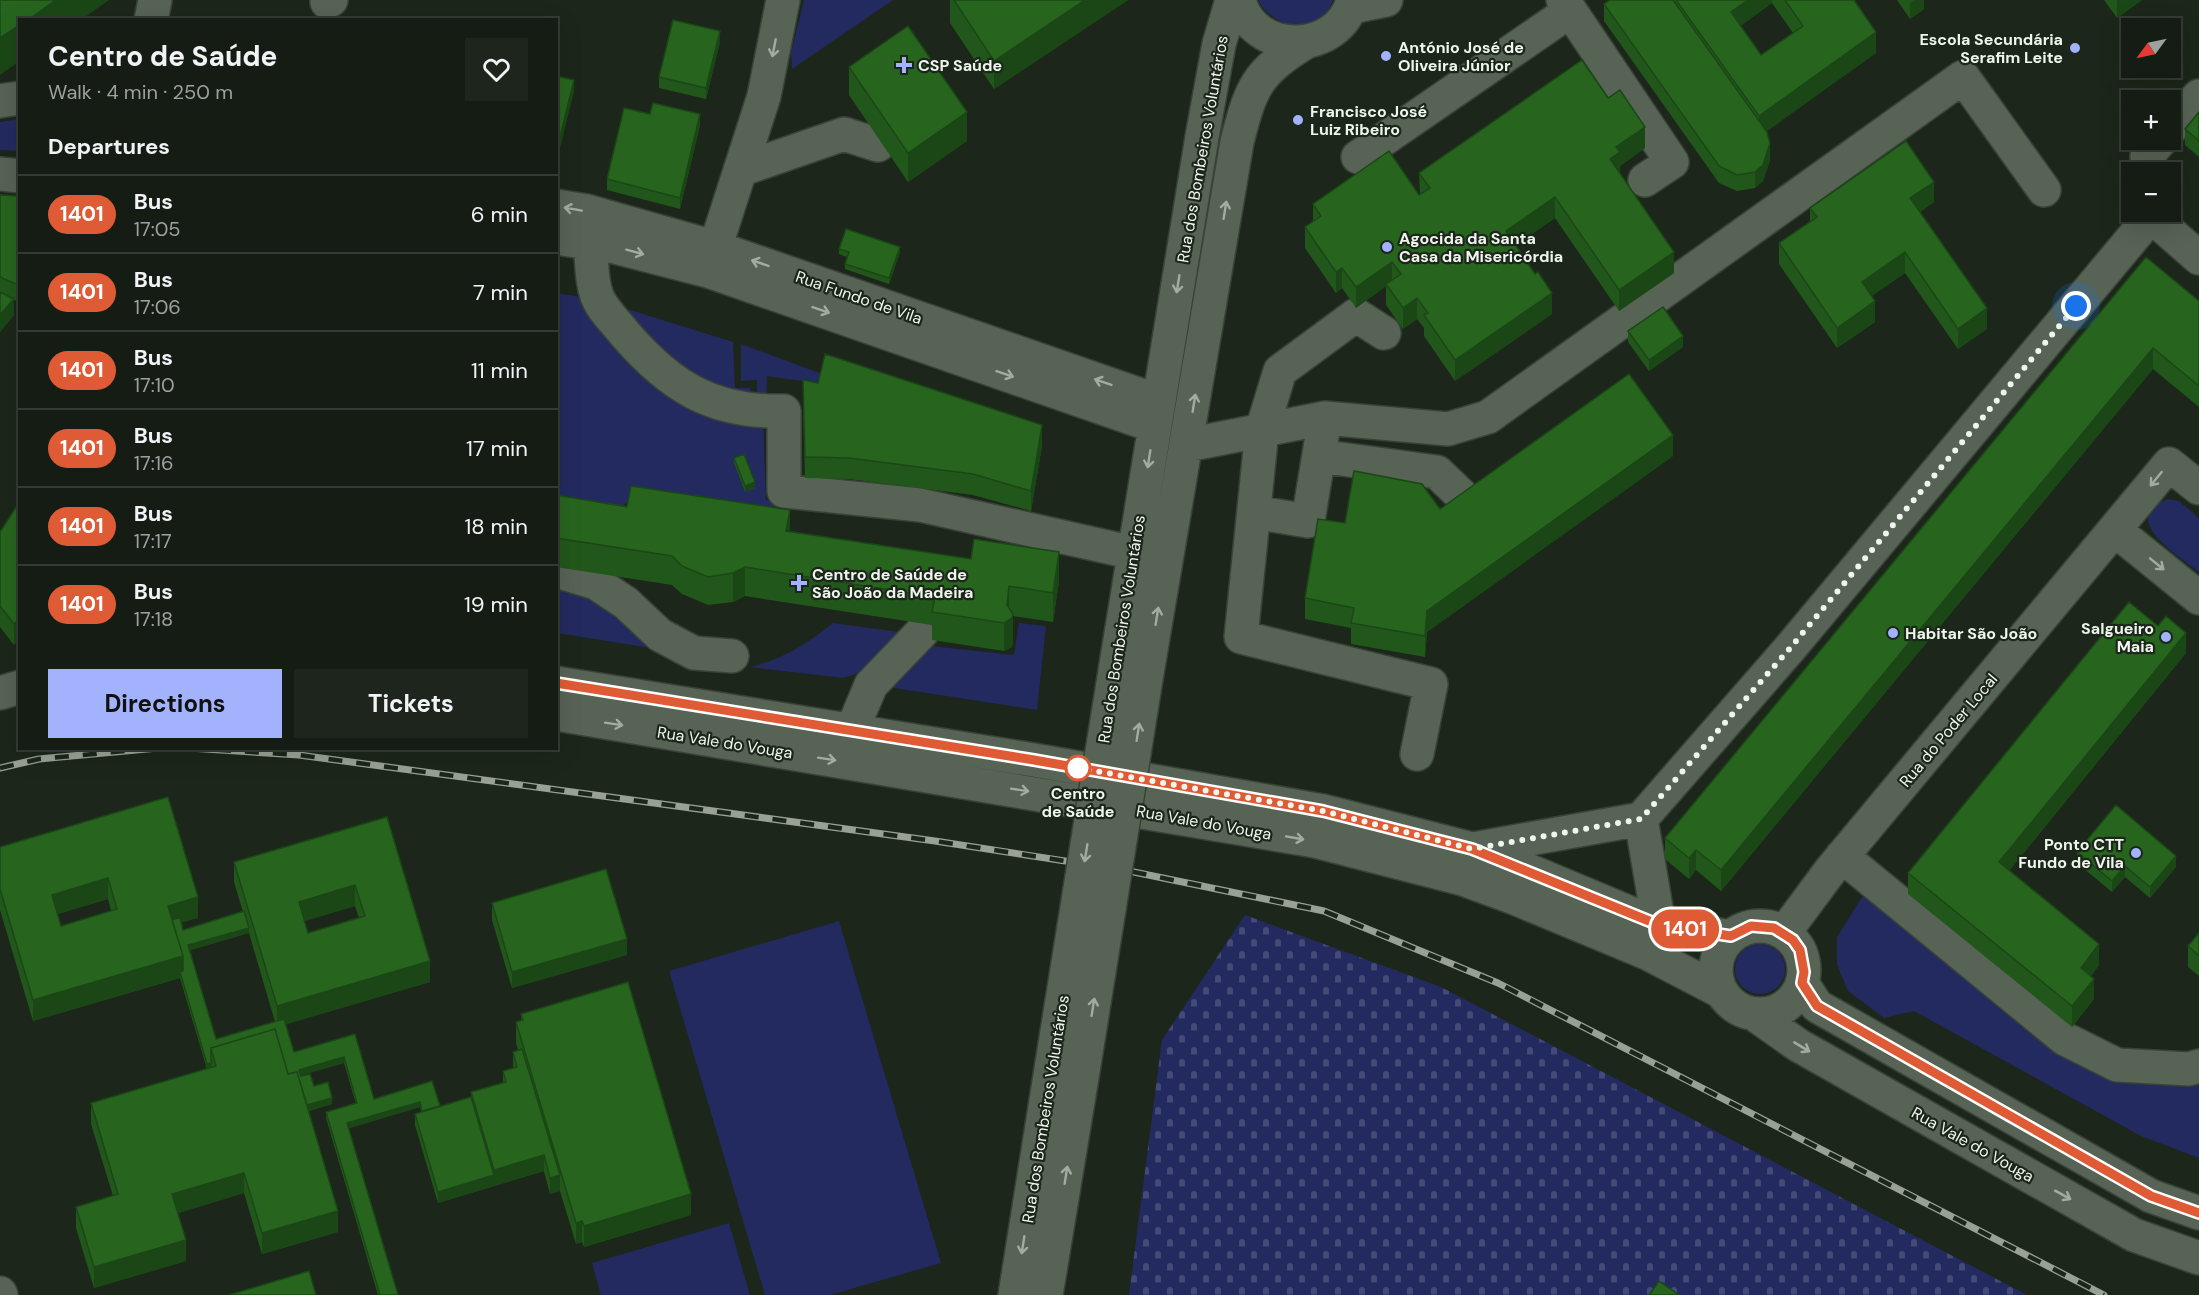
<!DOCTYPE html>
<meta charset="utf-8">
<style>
body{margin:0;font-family:"DM Sans",sans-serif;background:#1e251d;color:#f1f3f6;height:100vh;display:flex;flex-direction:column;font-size:22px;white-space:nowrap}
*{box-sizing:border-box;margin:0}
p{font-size:20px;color:#9da1a0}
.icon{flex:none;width:33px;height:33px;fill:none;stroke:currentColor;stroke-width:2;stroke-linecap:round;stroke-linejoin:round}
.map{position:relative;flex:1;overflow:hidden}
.sheet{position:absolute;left:18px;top:18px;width:540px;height:732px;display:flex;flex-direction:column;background:#151c14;border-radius:0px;box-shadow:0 6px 24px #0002,0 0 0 2px #343a34}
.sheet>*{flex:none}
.badge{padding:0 12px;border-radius:20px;font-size:21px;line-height:39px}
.needle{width:39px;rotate:237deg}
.controls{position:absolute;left:2121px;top:18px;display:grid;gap:12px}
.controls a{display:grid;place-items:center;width:60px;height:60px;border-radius:0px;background:#151c14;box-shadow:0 6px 24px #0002,0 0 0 2px #343a34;font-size:30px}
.you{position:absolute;width:30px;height:30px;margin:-15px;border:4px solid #fff;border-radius:50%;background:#1a73e8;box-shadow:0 0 0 9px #1a73e833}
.map>.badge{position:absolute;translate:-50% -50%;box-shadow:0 0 0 3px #fff}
h2{padding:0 30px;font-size:22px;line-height:54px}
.round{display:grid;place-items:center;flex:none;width:63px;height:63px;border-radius:0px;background:#1e251d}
.head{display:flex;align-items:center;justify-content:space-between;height:102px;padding:0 30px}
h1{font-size:28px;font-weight:700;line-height:45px}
.primary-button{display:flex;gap:12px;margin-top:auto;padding:12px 30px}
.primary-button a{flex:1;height:69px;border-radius:0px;background:#a2b2fd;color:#111;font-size:24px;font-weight:700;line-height:69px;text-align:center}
.primary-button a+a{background:#1e251d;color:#f1f3f6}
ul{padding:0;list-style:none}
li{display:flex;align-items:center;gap:18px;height:78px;padding:0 30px;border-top:2px solid #343a34}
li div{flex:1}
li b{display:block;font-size:22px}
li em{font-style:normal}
li .badge{min-width:66px;font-weight:700;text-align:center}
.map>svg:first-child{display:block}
.green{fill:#232a5f}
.cemetery{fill:url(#cemetery-stones)}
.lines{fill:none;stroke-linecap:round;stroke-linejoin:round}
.minor-casing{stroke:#394238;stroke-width:36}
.minor{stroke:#576355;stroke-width:33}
.rail-casing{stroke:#99a197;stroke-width:7}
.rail{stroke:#1c261a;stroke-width:4.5;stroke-dasharray:14;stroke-linecap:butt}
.minor-bridge-casing{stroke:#394238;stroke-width:36;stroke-linecap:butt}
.minor-bridge{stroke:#576355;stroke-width:33}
.wall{fill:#22571b;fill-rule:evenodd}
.shaded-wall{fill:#1b4716}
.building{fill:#27651f;stroke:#1b4716;stroke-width:1.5;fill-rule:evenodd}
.oneway{stroke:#a3aca1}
.line-casing{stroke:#fff;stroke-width:14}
.line{stroke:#df5b35;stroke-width:9}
.walk{stroke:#eff6ed;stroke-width:6;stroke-dasharray:0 10.8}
.poi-dot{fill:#a2b2fd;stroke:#1c261a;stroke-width:2}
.stop-dot{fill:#fff;stroke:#df5b35;stroke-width:3}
.labels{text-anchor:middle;stroke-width:4.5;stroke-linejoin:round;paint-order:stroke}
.poi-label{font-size:16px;font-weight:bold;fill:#eff6ed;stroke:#1c261a;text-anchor:start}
.street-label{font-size:16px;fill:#eff6ed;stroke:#1c261a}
.stop-label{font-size:16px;font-weight:bold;fill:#eff6ed;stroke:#1c261a}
</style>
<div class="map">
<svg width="2199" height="1295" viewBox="0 0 2199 1295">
<defs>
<pattern id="cemetery-stones" width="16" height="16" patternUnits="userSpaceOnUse" patternTransform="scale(1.5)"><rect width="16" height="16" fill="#232a5f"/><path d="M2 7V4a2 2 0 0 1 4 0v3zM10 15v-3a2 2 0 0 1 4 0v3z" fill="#434a76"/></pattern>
</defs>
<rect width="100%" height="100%" fill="#1c261a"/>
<path class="green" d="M804 0H893L792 69 791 53Z
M1258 0H1333C1320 37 1274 30 1258 0Z
M19 119V151L0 150V122Z
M556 293 588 298 627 349 763 420 766 500 783 503 782 511 637 497 613 511 557 524Z
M608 303 733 342 735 388H750L751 405 676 377Z
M741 344 825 375 823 384 767 376 766 398 757 397V380L741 381Z
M2168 499 2179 501 2199 518V572C2180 557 2116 518 2168 499Z
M556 577 578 584 664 650 557 633Z
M833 623 906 633 873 668 843 678 750 667C784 659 806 644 833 623Z
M1019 623 1046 626 1037 710 888 687 921 645 1014 655Z
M1862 897 1878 898 2056 1046 2199 1076V1158L2141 1136 1914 1011 1884 1018 1848 991 1837 965V937Z
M839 921 941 1263 830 1295H765L669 971Z
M1735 969a25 25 0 1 1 50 0a25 25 0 1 1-50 0Z
M729 1223 750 1295H601L592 1263Z"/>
<path class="cemetery" d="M1245 915 1441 987 2027 1295H1129L1162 1040Z"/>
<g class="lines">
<g class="minor-casing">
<path id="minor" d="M1239 0C1253 56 1338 56 1353 0
M1563 0 1672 162 1645 180
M327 2 331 0
M1351 7 1386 0
M151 20 155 0
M0 101 20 98
M2170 129 2199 96
M1358 157 1570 11
M740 170 844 134 878 145
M2148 172 2147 156 2161 140
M0 174 20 176
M556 206 587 211 714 247 1158 401
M556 238 615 247 708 271 1154 426
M590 243C592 259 591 278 596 293 600 308 616 322 625 334 670 386 712 413 784 411V491L920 505 1134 553
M709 267 764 96 783 0
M1384 333 1356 315 1280 371 1262 430 1241 637 1431 684 1417 754
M1187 445 1325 418 1448 429 1488 417 1963 77 2044 190
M1319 456 1437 472 1461 495
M1254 512 1308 521 1325 418
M2115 530 2199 598
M556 571 596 583 626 603 660 635 694 653 732 656
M1115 671 1202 137 1219 44 1232 0
M1147 673 1237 142C1251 87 1256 73 1306 42
M556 683 1034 760 1323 811 1472 849 1523 868 1659 925 1731 937
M0 693 20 687
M556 714 1315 841 1463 879 1512 897 1649 954 1722 992
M852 730 871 685 922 632
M1641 819 1659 925
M1473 849 1641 819 1791 647 2151 216 2199 258
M1842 856 2065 1039 2117 1065 2189 1069 2199 1066
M1716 970a44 44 0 1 1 88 0a44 44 0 1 1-88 0Z
M1784 933 1830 871 2169 464 2199 488
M1802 983 1817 1006 2151 1196 2199 1213
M1754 1014 1798 1045 2134 1235 2199 1258
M0 1293 1 1295
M1015 1295 1052 1063
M1046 1295 1084 1065"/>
</g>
<use href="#minor" class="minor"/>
<g class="rail-casing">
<path id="rail" d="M189 748 299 755 935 841 1124 870 1324 911 1498 983 2104 1295
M0 768 39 759 158 748"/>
</g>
<use href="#rail" class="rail"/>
<g class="minor-bridge-casing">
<path id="minor-bridge" d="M1052 1063 1115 671
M1084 1065 1147 673"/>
</g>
<use href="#minor-bridge" class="minor-bridge"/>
</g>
<path class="wall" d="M950 0H1128L994 89 950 23Z
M1610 0H1854L1876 53 1766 131 1770 160 1763 181 1755 188 1737 191 1719 183 1604 21V4ZM1772 3 1793 33 1761 55 1740 26Z
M1897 0H1924V9L1910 19Z
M2104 0H2142L2117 18Z
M720 42 706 99 659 88V77Z
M849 67 967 141 908 182 849 95Z
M1608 98 1645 148 1620 166V173L1674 273 1619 311 1555 218 1515 245 1552 314 1455 381 1424 336V328L1417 319 1403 329 1386 305V286L1356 308 1342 288 1336 293 1305 248V227L1313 221V204L1419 195 1420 194 1419 173Z
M2199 112V157L2185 145V129Z
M700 125 680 209 607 190V179Z
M0 195 20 196V302L14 300V315L0 332Z
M1934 202 1920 212 1987 329 1958 349 1905 273 1871 296 1875 322 1837 348 1779 264V243L1810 222V208Z
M839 249 900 252 889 284 845 269V264L847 257 839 254Z
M2199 301V407L2153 369 1721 891 1696 870 1689 879 1665 859V838Z
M1628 331 1683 347 1649 371 1628 342Z
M803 401 1042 446 1031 511 973 495 849 479 805 478Z
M1673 456 1427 632 1425 657 1351 644V628L1305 619V598L1345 523 1440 509Z
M734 458 755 488 745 492 734 463Z
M556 495 790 531 1059 581 1053 622 1013 616V642L1012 647 1004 651 932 640V625L745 596 733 602 708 605 682 594 672 585 556 567Z
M20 501 14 645 0 627V532Z
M2186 653 2009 871 2099 965 2091 976 2094 999 2072 1027 1908 894V873Z
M168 797 198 918 182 922 183 930 243 912 234 882V862L387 817 430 982 286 1024 294 1052 355 1034 374 1099 432 1081 440 1106 471 1097V1092L503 1083V1071L513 1068V1052L518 1050 516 1043V1022L521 1020V1014L691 1215 584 1247 582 1242 576 1244 560 1191 550 1194 544 1171 438 1203 415 1125V1114L421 1112 420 1107 349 1128 398 1295H378L326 1118V1112L356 1104 344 1063 301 1075 314 1086 332 1104 309 1111 338 1232 262 1254 244 1193 178 1213 186 1261 94 1288 76 1228V1207L113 1196 91 1124V1103L207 1069 180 978 33 1021 0 910V847ZM108 899 111 911 61 926 57 914ZM355 906 359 918 308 933 304 921ZM249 933 275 1022 216 1039 190 950Z
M2077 852 2176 867 2150 898 2125 877 2112 892 2077 863Z
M492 903 627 955 512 988 492 920Z
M2199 933V976L2188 967V946Z"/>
<path class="shaded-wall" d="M56 0H109L81 20H28Z
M1085 0H1128L994 89V61Z
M1748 0H1772V3L1731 33V12Z
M1914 0H1924V9L1910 19V3Z
M2117 0H2142L2117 18Z
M20 25V61L0 75V38Z
M720 31V42L706 99V88Z
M1876 32V53L1759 137V116Z
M574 80V91L556 164V153Z
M967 112V141L908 182V153Z
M700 114V125L680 209V198Z
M1645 127V148L1620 166V173L1610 159 1616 147Z
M1770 143V160L1763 181 1755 188V172Z
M1934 182V202L1910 219V198Z
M1555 197V218L1506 252V231Z
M900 247V252L889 284V278Z
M1674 252V273L1619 311V290Z
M1905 252V273L1862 303V282Z
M1392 262V283L1386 284V286L1356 308V287Z
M1342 268V288L1336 293V272Z
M1552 293V314L1455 381V360Z
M1417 298V319L1403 329V308Z
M14 299V315L0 332V315Z
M1875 301V322L1837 348V328Z
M1987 308V329L1958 349V329Z
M1683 336V347L1649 371V360Z
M2153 348V369L1721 891V870Z
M1042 425V446L1031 511V491Z
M1673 435V456L1427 632 1425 657V636L1427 611Z
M755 482V488L745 492V486Z
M790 510V538L786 531Z
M1059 552V581L1053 622V593Z
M745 567V596L733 602V573Z
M1009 586V615L1013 614V642L1012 647 1004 651V623Z
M20 619V640L14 645V624Z
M2186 633V653L1999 883V862Z
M1696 850V870L1689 879V858Z
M2176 856V867L2150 898V887Z
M2125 866V877L2112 892V881Z
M108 878V899L52 916V895Z
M355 885V906L299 923V902Z
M198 897V918L169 926 168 906Z
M249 928V933L188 951V945Z
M627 939V955L512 988V972Z
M2099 944V965L2081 988V968Z
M183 956V977L180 972V978L33 1021V1000Z
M430 961V982L277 1027V1006Z
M2094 979V999L2072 1027V1006Z
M344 1057V1063L299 1076V1070Z
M211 1063V1069L207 1070V1064Z
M332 1098V1104L303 1112V1107Z
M420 1102V1107L347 1129V1123Z
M544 1155V1171L438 1203V1192L494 1175V1170Z
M244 1173V1193L172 1215V1194Z
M560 1175V1191L550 1194V1178Z
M691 1194V1215L584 1247V1226Z
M338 1211V1232L262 1254V1233Z
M582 1221V1242L576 1244V1223Z
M186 1240V1261L94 1288V1267Z"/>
<path class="building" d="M0 0H56L28 20H20V25L0 38Z
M954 0H1085L994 61Z
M1610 0H1673L1767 132 1770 143 1763 165 1755 172 1737 175 1719 166 1604 4Z
M1676 0H1748L1731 12 1761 55 1803 26 1785 0H1854L1876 32 1759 116Z
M673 20 720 31 706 88 659 77Z
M908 26 967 112 908 153 849 67Z
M1582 60 1608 98 1620 90 1645 127 1616 147 1620 152 1610 159 1674 252 1619 290 1555 197 1506 231 1535 274 1538 272 1552 293 1455 360 1424 315 1428 313 1417 298 1403 308 1386 284 1401 274 1392 262 1356 287 1342 268 1336 272 1305 227 1321 216 1313 204 1389 151 1419 195 1430 188 1419 173Z
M556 76 574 80 556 153Z
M653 103 700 114 680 198 607 179 624 108 650 114Z
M2199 112V141L2185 129Z
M1906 141 1934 182 1910 198 1987 308 1958 329 1905 252 1862 282 1875 301 1837 328 1779 243 1817 217 1810 208Z
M0 195 20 196V286L0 277Z
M846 229 900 247 889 278 845 264 849 252 839 249Z
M2146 257 2199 301V386L2153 348 1721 870 1696 850 1689 858 1665 838Z
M0 292 14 299 0 315Z
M1663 307 1683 336 1649 360 1628 331Z
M825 354 1042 425 1031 491 973 474 849 458 805 457 803 380 818 383Z
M1629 374 1673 435 1427 611 1425 636 1351 623 1354 608 1305 598 1318 519 1345 523 1354 471 1422 484 1440 509Z
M744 454 755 482 745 486 734 458Z
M631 486 790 510 786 531 971 559 974 539 1059 552 1053 593 1009 586 1007 605 1013 614 1012 618 1004 623 932 612 935 597 745 567 733 573 708 577 682 566 672 556 556 538V495L627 507Z
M20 501V619L14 624 0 606V532Z
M2129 602 2158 626 2166 616 2186 633 1999 862 2099 944 2081 968 2094 979 2072 1006 1908 873Z
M168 797 198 897 168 906 183 956 33 1000 0 889V847ZM108 878 117 909 61 926 52 895Z
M2116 805 2176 856 2150 887 2125 866 2112 881 2077 852Z
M387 817 430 961 277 1006 234 862ZM355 885 365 916 308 933 299 902Z
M606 869 627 939 512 972 492 903Z
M244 911 249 928 188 945 216 1039 284 1019 294 1052 355 1034 374 1099 432 1081 440 1106 422 1111 420 1102 347 1123 398 1295H380L326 1112 357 1103 344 1057 299 1070 301 1076 310 1074 314 1086 328 1082 332 1098 307 1105 297 1072 288 1074 275 1029 211 1048V1063L207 1064 180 972 183 971V956L172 920 180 917 183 930Z
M2199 933V956L2188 946Z
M628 982 691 1194 584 1226 582 1221 576 1223 516 1022 523 1020 521 1014Z
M275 1029 288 1074 297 1072 338 1211 262 1233 244 1173 172 1194 186 1240 94 1267 76 1207 118 1194 91 1103 216 1066 211 1048Z
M522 1049 560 1175 550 1178 544 1155 494 1170 471 1092 506 1082 503 1071 517 1067 513 1052Z
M471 1097 494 1175 438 1192 415 1114Z
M309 1271 316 1295H229Z
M1659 1281 1679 1295H1649Z"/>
<defs><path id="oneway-shaft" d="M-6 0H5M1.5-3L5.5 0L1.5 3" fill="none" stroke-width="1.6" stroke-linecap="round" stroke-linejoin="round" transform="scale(1.5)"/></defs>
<g class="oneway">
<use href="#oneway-shaft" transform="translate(774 48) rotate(101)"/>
<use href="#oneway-shaft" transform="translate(573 209) rotate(-170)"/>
<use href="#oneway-shaft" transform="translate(1225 210) rotate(-81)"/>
<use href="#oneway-shaft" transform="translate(635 252) rotate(15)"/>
<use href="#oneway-shaft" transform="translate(760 263) rotate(-161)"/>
<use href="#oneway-shaft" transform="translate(1178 284) rotate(99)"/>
<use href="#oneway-shaft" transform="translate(821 310) rotate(19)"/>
<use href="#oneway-shaft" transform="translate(1005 374) rotate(19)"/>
<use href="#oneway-shaft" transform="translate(1103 382) rotate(-161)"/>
<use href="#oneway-shaft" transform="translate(1194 403) rotate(-81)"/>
<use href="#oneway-shaft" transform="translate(1149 459) rotate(99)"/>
<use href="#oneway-shaft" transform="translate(2156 479) rotate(129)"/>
<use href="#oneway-shaft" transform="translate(2157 564) rotate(39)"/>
<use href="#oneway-shaft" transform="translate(1157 616) rotate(-81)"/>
<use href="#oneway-shaft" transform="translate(614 724) rotate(9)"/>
<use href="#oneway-shaft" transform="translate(1138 732) rotate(-81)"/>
<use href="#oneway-shaft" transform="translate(827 759) rotate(9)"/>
<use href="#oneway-shaft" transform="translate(1020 790) rotate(9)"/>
<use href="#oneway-shaft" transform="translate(1295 838) rotate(10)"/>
<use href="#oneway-shaft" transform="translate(1086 853) rotate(99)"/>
<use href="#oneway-shaft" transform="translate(1093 1007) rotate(-81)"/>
<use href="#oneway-shaft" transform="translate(1802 1047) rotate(31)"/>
<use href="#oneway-shaft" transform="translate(1066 1175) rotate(-81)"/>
<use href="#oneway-shaft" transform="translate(2063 1195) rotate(29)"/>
<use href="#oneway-shaft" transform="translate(1023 1245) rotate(99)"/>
</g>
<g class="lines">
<g class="line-casing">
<path id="line" d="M556 683 1034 760 1323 811 1472 849 1659 925 1731 936 1751 926 1774 928 1793 940 1800 950 1804 972 1802 983 1817 1006 2151 1196 2199 1213"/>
</g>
<use href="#line" class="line"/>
<path class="walk" d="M1078 768 1323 811 1472 849 1641 819 1791 647 2076 306"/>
</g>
<g class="poi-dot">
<circle cx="2075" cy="48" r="6"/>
<circle cx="1386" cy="56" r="6"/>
<path d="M901 56h6v6h6v6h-6v6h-6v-6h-6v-6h6z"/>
<circle cx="1298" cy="120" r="6"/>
<circle cx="1387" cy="247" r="6"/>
<path d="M796 574h6v6h6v6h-6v6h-6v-6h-6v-6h6z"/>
<circle cx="1893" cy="633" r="6"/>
<circle cx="2166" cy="637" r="6"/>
<circle cx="2136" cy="853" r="6"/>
</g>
<circle class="stop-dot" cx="1078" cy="768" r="12"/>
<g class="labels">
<g class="poi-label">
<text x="2063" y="45" text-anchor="end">Escola Secundária<tspan x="2063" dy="18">Serafim Leite</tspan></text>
<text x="1398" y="53">António José de<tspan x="1398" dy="18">Oliveira Júnior</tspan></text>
<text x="918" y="71">CSP Saúde</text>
<text x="1310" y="117">Francisco José<tspan x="1310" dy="18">Luiz Ribeiro</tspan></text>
<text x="1399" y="244">Agocida da Santa<tspan x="1399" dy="18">Casa da Misericórdia</tspan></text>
<text x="812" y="580">Centro de Saúde de<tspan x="812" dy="18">São João da Madeira</tspan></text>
<text x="2154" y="634" text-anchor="end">Salgueiro<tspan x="2154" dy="18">Maia</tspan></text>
<text x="1905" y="639">Habitar São João</text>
<text x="2124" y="850" text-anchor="end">Ponto CTT<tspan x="2124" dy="18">Fundo de Vila</tspan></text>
</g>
<g class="street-label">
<text transform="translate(1202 149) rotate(-80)" y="6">Rua dos Bombeiros Voluntários</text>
<text transform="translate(859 297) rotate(19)" y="6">Rua Fundo de Vila</text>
<text transform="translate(1121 629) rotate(-81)" y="6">Rua dos Bombeiros Voluntários</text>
<text transform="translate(1948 730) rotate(-50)" y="6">Rua do Poder Local</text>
<text transform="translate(725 742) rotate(9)" y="6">Rua Vale do Vouga</text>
<text transform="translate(1204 822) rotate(10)" y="6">Rua Vale do Vouga</text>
<text transform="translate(1045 1109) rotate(-81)" y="6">Rua dos Bombeiros Voluntários</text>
<text transform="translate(1973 1144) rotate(29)" y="6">Rua Vale do Vouga</text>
</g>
<g class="stop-label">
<text x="1078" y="799">Centro<tspan x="1078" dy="18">de Saúde</tspan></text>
</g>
</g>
</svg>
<div class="controls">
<a><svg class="needle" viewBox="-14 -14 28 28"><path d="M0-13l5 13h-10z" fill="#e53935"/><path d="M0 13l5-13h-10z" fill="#9da1a0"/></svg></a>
<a>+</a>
<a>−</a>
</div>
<div class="you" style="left:2076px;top:306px"></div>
<b class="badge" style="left:1685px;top:929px;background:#df5b35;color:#fff">1401</b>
<section class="sheet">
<div class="head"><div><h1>Centro de Saúde</h1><p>Walk · 4 min · 250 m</p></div><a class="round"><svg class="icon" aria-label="heart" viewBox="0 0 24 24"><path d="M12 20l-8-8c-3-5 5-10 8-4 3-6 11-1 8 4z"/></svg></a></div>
<h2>Departures</h2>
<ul>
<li><span class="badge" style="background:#df5b35;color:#fff">1401</span><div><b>Bus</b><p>17:05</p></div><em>6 min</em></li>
<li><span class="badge" style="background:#df5b35;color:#fff">1401</span><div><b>Bus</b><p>17:06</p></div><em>7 min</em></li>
<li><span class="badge" style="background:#df5b35;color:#fff">1401</span><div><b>Bus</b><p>17:10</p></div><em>11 min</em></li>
<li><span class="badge" style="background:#df5b35;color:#fff">1401</span><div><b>Bus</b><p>17:16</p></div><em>17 min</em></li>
<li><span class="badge" style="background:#df5b35;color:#fff">1401</span><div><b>Bus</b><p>17:17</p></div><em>18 min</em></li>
<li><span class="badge" style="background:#df5b35;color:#fff">1401</span><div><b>Bus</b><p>17:18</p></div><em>19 min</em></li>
</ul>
<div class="primary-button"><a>Directions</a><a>Tickets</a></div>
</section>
</div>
